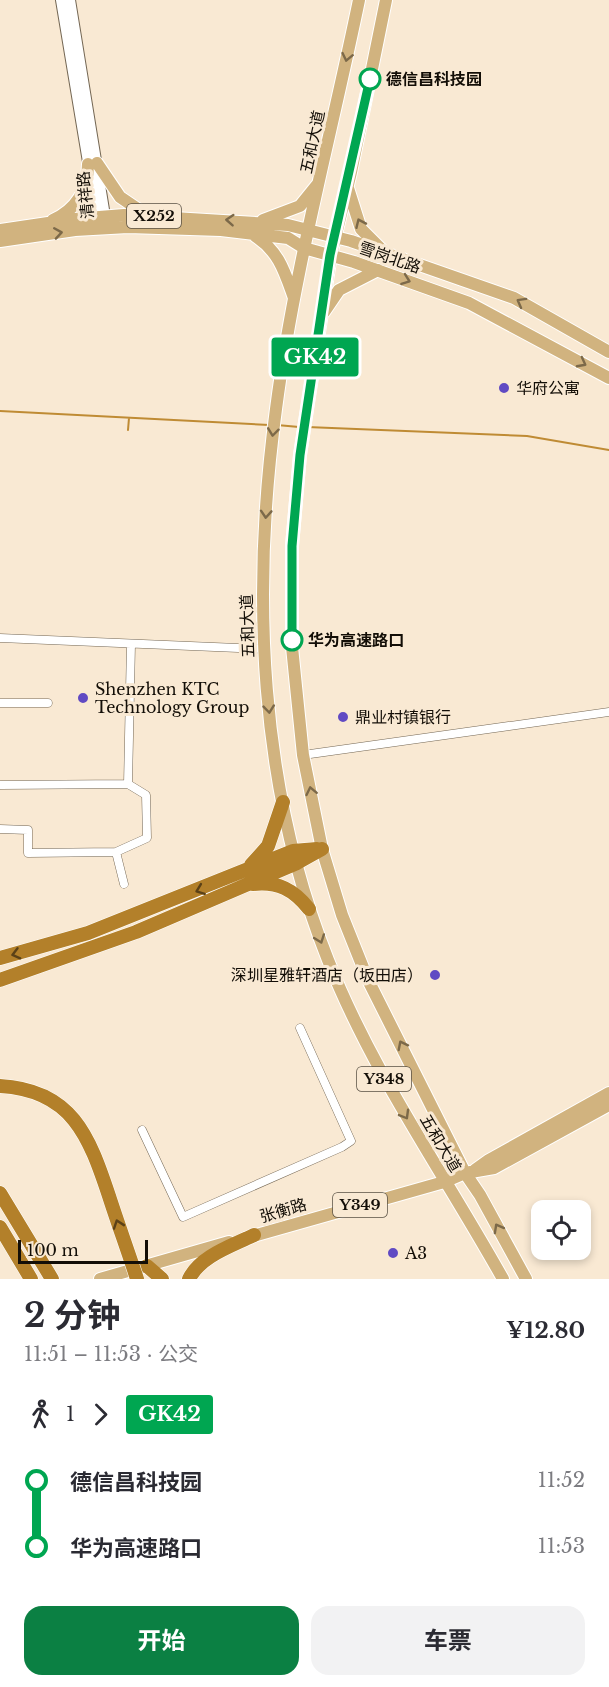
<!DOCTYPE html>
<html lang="zh">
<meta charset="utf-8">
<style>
body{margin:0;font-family:"Libre Baskerville","Noto Sans SC",serif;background:#f2f2f3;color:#2b2b33;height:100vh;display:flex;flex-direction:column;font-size:22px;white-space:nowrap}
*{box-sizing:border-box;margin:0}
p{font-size:20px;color:#7c7c81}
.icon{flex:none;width:33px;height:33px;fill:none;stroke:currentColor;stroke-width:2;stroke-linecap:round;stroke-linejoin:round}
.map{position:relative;height:1279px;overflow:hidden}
.drawer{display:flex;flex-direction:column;background:#fff;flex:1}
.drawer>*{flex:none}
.badge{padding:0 12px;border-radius:4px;font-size:21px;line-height:39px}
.controls{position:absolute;left:531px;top:1200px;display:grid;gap:12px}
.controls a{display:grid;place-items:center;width:60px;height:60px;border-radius:12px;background:#fff;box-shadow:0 3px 9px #0003;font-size:30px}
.scale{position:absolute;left:18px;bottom:15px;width:130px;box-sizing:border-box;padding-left:6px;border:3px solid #130e07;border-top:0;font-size:16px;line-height:21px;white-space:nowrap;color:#130e07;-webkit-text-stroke:4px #f9e9d3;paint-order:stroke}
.map>.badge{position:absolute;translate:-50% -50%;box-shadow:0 0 0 3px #fff}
.legs{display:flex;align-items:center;gap:9px;height:66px;padding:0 24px;font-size:20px}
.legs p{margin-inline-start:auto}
.overview{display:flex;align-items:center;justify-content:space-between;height:102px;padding:0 24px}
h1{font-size:33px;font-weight:700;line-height:45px}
.action{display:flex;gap:12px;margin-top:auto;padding:12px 24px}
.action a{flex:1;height:69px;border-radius:18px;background:#0b8043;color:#fff;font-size:24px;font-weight:700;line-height:69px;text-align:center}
.action a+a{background:#f2f2f3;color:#2b2b33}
ul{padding:0 24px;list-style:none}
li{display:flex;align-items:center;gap:21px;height:66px;font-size:22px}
li i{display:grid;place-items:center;width:9px;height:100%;margin:0 8px;background:currentColor}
li i::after{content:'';width:15px;height:15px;margin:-8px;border:4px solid;border-radius:50%;background:#fff}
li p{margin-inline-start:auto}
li:first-child i{background:linear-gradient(#0000 50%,currentColor 0)}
li:last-child i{background:linear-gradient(currentColor 50%,#0000 0)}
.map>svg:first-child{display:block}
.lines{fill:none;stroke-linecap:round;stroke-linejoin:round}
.stream{stroke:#bf8b34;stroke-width:2}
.street-casing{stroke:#746754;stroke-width:9}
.secondary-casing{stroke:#746754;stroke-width:12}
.primary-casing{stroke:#fff;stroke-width:14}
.highway-casing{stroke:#fff;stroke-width:15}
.street{stroke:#fff;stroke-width:8}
.secondary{stroke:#fff;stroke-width:10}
.primary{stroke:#d1b37f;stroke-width:12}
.highway{stroke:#b3802a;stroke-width:14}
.highway-bridge-casing{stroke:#fff;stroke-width:15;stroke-linecap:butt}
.highway-bridge{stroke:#b3802a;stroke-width:14}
.oneway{stroke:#7c6949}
.oneway2{stroke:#5b4117}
.line-1-casing{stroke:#fff;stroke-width:14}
.line-1{stroke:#00a651;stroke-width:9}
.stop-1-dot{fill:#fff;stroke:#00a651;stroke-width:3}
.poi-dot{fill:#604ac3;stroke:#f9e9d3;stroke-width:2}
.labels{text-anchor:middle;stroke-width:6;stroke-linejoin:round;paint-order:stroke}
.shield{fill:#f9e9d3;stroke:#585044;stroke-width:1.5}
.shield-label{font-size:15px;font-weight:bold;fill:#130e07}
.stop-label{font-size:16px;font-weight:bold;fill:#130e07;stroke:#f9e9d3;text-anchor:start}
.street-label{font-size:16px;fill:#130e07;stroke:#f9e9d3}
.poi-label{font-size:16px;fill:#130e07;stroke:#f9e9d3;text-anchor:start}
</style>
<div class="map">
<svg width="609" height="1279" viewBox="0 0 609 1279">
<rect width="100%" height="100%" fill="#f9e9d3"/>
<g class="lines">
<path class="stream" d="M0 411 269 425
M277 425 299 427
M307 427 527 436 609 450
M128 430 129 418"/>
<g class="street-casing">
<path id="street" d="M0 638 264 649
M0 703H48
M303 755 609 712
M0 785 128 784 131 644
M0 829 28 830V853L116 852
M124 884 116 852 147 838 146 795 128 784
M142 1130 183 1217 342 1147 351 1141 300 1028"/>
</g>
<g class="secondary-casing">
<path id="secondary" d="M61 0 97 216 101 225
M70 0 105 216 103 225"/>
</g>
<g class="primary-casing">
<path id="primary" d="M359 0C331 136 294 271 276 409 251 593 259 787 328 960 373 1074 444 1173 503 1279
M386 0 351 172 331 255 300 455 292 546V647L303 755 322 849 342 915 368 980 465 1173 480 1195 526 1279
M97 163 120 197 145 214
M348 188 361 229 382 250
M53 220C77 209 88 190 88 164
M263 220 300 206 317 185
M0 230 75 219 124 215 288 225 351 241 514 298 609 352
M255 236C279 251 285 273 294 298
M0 241 75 230 128 227 221 230 288 238 304 248 354 262 469 303 609 378
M324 312 339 290 378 270
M475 1170 489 1160 609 1093
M246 1238 444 1182 465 1173 494 1168 609 1105
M100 1279 229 1242"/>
</g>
<g class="highway-casing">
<path id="highway" d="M251 865 268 846 283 802
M253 884C278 881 294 890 309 909
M0 958 88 933 293 851 317 849
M0 980 136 932 297 863 322 849
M0 1193 52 1279
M0 1227 31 1279
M147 1266 162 1279
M189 1279C200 1256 232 1246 254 1235"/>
</g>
<use href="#street" class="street"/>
<use href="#secondary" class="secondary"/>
<use href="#primary" class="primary"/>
<use href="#highway" class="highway"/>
<g class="highway-bridge-casing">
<path id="highway-bridge" d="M0 1086C72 1090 89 1136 109 1196 118 1224 128 1251 137 1279"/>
</g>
<use href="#highway-bridge" class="highway-bridge"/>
</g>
<defs><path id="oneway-chevron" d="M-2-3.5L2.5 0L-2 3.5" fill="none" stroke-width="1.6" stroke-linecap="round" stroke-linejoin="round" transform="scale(1.5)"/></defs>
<g class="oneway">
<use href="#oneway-chevron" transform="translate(347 57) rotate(102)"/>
<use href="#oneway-chevron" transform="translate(230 220) rotate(-176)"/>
<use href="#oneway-chevron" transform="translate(360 223) rotate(-114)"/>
<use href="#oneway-chevron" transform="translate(58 233) rotate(-9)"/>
<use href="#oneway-chevron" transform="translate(406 280) rotate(20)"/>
<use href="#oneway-chevron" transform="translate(521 302) rotate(-151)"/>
<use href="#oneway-chevron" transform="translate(582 363) rotate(28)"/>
<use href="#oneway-chevron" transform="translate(273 432) rotate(97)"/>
<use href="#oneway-chevron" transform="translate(266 514) rotate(94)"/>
<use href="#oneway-chevron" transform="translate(269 709) rotate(84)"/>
<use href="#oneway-chevron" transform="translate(311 791) rotate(-102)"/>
<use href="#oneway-chevron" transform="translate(320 939) rotate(70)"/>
<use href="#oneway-chevron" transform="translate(402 1045) rotate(-117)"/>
<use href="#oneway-chevron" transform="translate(405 1115) rotate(60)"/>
<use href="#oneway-chevron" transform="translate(498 1228) rotate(-119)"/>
</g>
<g class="oneway2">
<use href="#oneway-chevron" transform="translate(200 890) rotate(159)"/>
<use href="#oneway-chevron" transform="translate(16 954) rotate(165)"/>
<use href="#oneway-chevron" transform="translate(118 1224) rotate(-109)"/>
</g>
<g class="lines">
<g class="line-1-casing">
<path id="line-1" d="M292 640V546L300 455 330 255 370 79"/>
</g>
<use href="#line-1" class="line-1"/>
</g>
<g class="stop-1-dot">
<circle cx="370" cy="79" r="10"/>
<circle cx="292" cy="640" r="10"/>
</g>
<g class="poi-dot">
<circle cx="504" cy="388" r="6"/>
<circle cx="83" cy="698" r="6"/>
<circle cx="343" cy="717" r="6"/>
<circle cx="435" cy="975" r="6"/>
<circle cx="393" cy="1253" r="6"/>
</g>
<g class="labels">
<g class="shield">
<rect x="127" y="204" width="54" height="24" rx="4.5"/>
<rect x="357" y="1067" width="54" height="24" rx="4.5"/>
<rect x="333" y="1193" width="54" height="24" rx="4.5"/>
</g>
<g class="shield-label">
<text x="154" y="221">X252</text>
<text x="384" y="1084">Y348</text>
<text x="360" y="1210">Y349</text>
</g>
<g class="stop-label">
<text x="386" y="85">德信昌科技园</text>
<text x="308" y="646">华为高速路口</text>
</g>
<g class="street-label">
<text transform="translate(312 142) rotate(-78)" y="6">五和大道</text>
<text transform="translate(85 195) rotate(-96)" y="6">清祥路</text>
<text transform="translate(390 257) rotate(19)" y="6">雪岗北路</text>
<text transform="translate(247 626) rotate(-92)" y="6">五和大道</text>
<text transform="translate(441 1143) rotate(59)" y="6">五和大道</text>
<text transform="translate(283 1210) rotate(-16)" y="6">张衡路</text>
</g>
<g class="poi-label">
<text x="516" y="394">华府公寓</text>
<text x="95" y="695">Shenzhen KTC<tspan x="95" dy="18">Technology Group</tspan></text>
<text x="355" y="723">鼎业村镇银行</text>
<text x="423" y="981" text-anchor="end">深圳星雅轩酒店（坂田店）</text>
<text x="405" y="1259">A3</text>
</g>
</g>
</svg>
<div class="controls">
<a><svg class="icon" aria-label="locate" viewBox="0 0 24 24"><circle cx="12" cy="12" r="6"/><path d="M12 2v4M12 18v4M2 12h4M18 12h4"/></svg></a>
</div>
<div class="scale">100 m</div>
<b class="badge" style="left:315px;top:357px;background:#00a651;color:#fff">GK42</b>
</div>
<section class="drawer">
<div class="overview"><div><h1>2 分钟</h1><p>11:51 – 11:53 · 公交</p></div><b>¥12.80</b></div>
<div class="legs"><svg class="icon" aria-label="walk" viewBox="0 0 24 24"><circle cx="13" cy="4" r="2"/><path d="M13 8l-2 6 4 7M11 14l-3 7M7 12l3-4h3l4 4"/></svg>1<svg class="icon" aria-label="forward" viewBox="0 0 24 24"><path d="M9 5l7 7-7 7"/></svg><b class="badge" style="background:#00a651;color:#fff">GK42</b></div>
<ul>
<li><i style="color:#00a651"></i><b>德信昌科技园</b><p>11:52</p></li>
<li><i style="color:#00a651"></i><b>华为高速路口</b><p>11:53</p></li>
</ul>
<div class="action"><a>开始</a><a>车票</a></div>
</section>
